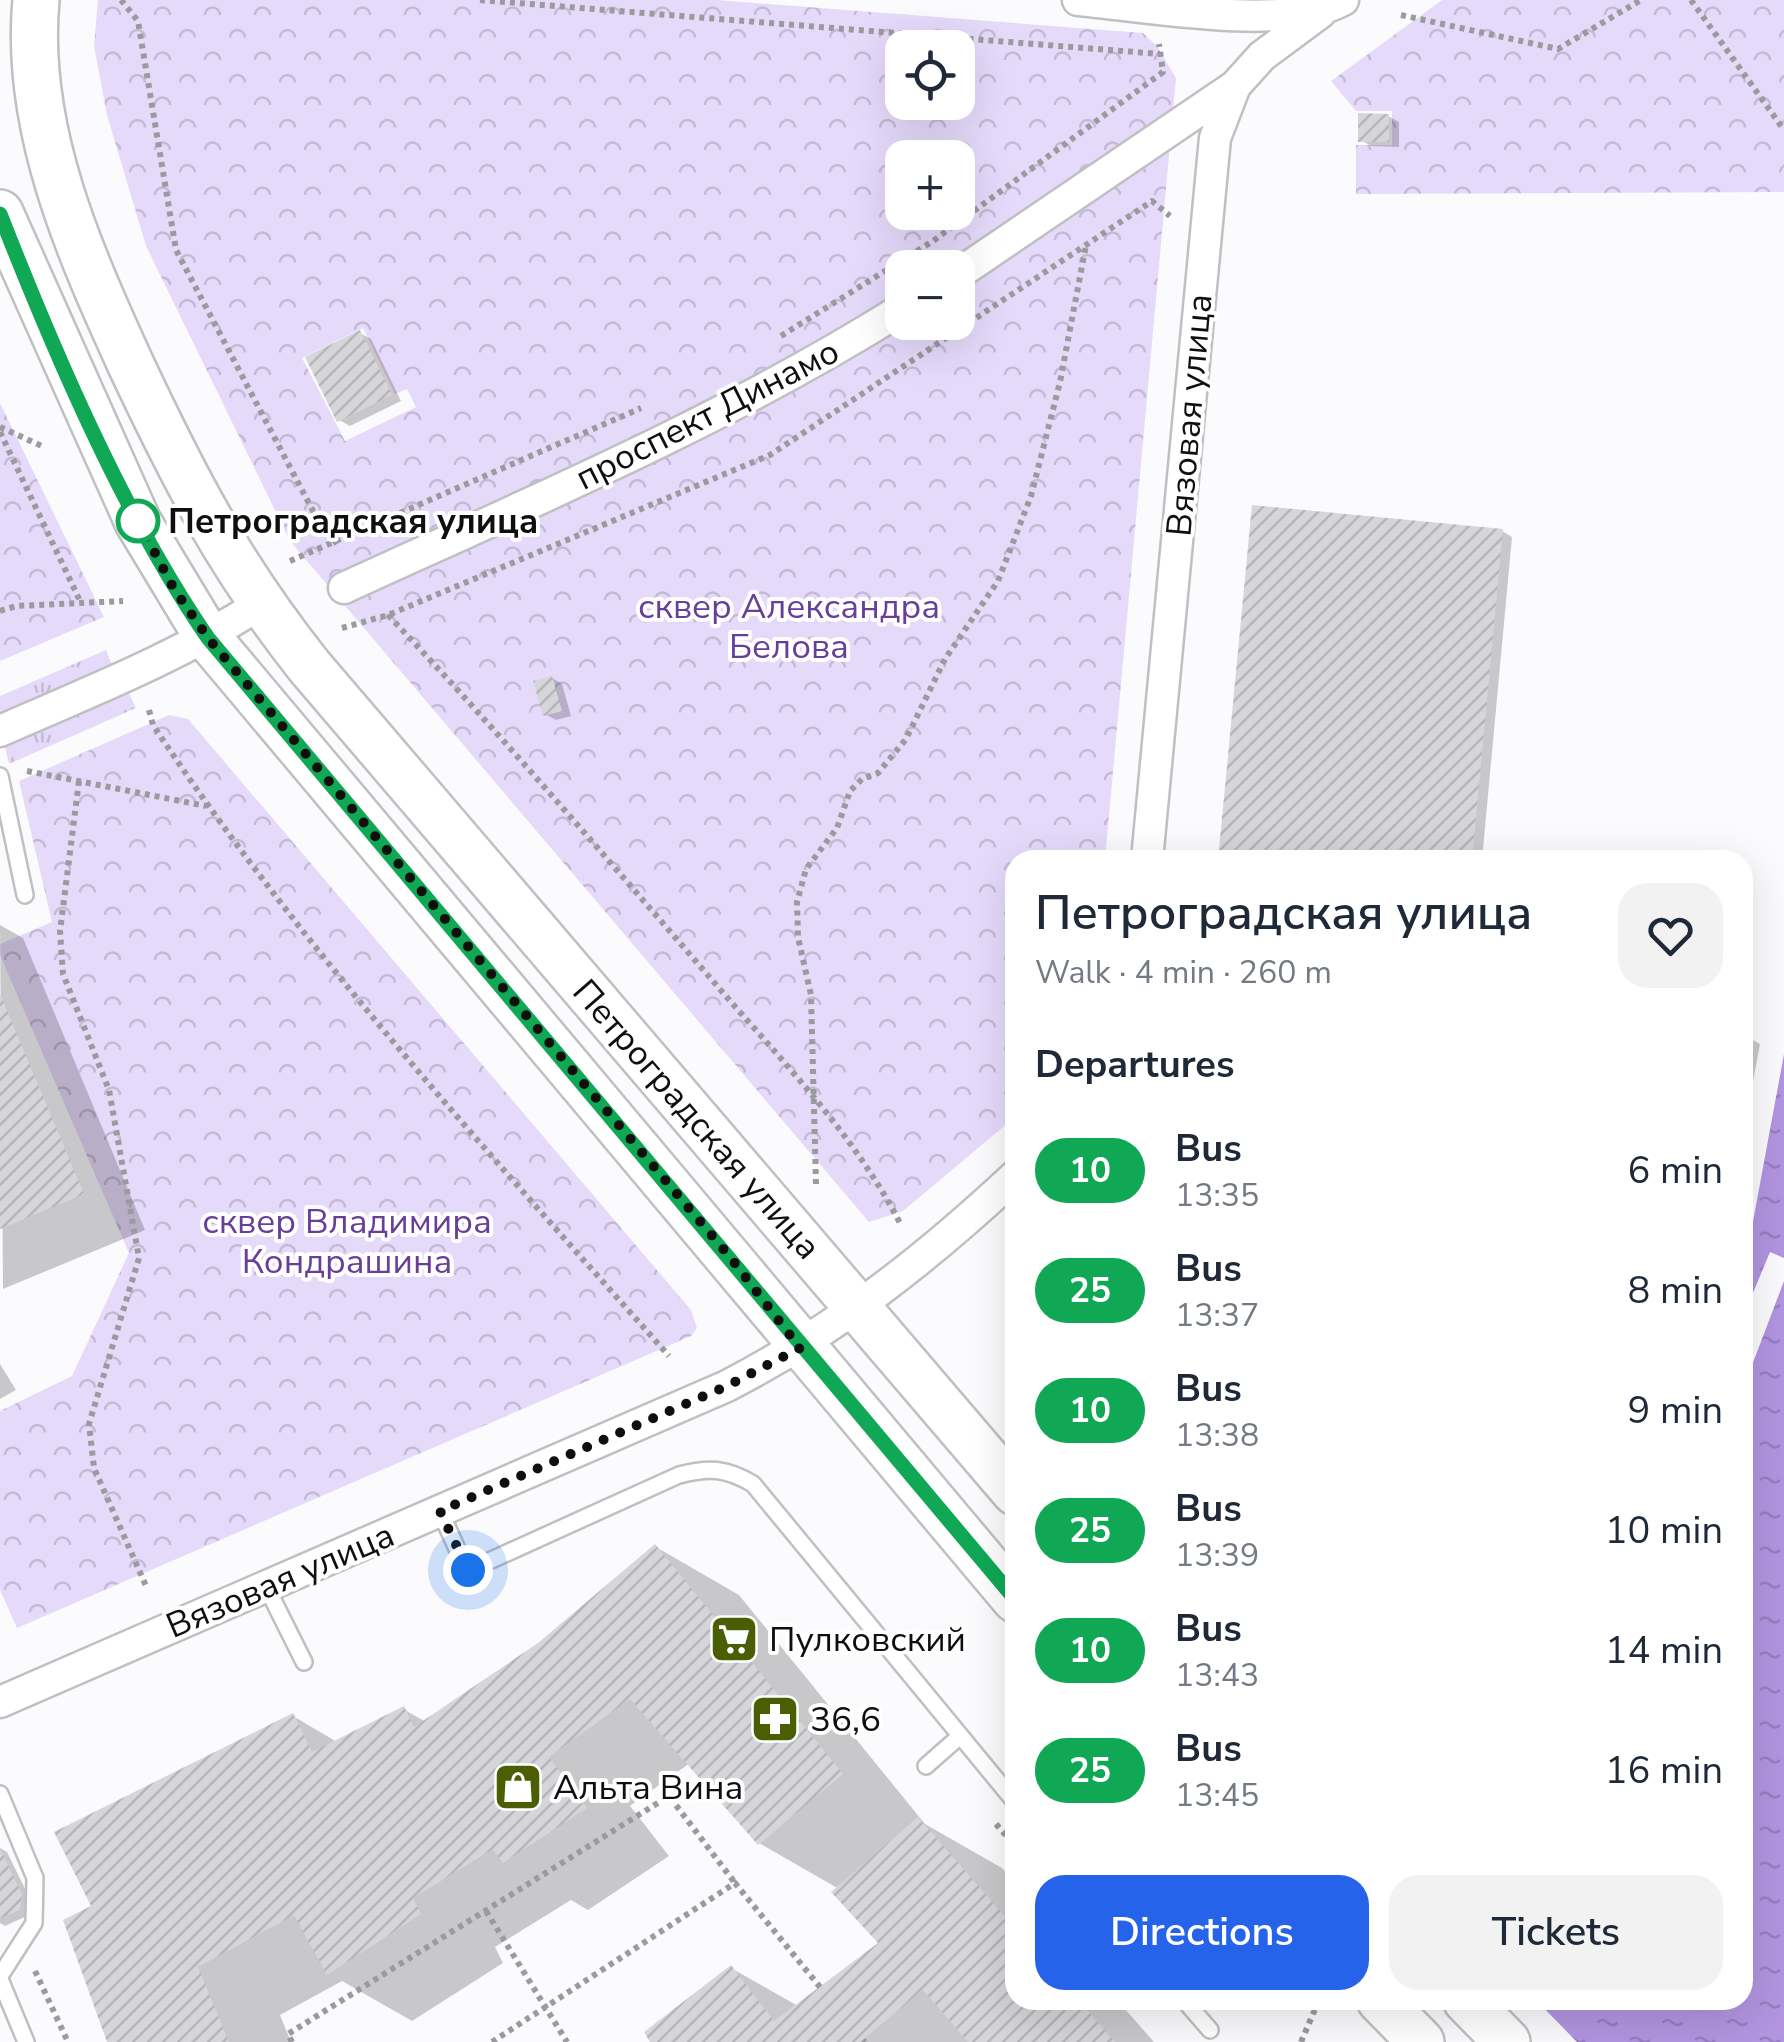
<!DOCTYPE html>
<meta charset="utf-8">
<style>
body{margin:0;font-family:"Nunito Sans",sans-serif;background:#f2f2f3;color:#1f2937;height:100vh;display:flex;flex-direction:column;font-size:38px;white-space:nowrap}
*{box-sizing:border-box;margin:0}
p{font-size:32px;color:#747a83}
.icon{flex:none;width:55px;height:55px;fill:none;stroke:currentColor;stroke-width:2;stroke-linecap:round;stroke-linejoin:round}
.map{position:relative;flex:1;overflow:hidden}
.sheet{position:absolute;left:1005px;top:850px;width:748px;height:1160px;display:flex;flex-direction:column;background:#fff;border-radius:30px;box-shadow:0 10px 40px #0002}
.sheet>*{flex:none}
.badge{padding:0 20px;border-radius:32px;font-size:35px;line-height:65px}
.buttons{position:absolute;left:885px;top:30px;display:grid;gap:20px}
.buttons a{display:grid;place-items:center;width:90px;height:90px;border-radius:20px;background:#fff;box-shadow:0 10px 40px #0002;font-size:50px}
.you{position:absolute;width:50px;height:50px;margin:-25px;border:8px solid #fff;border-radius:50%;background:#1a73e8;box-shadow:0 0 0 15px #1a73e833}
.map>.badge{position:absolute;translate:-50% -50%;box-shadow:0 0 0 5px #fff}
h2{padding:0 30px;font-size:38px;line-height:90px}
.round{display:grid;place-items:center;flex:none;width:105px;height:105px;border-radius:30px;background:#f2f2f3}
.headline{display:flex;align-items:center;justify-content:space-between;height:170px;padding:0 30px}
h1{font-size:48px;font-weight:600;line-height:75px}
.primary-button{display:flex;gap:20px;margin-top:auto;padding:20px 30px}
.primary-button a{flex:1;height:115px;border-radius:30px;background:#2563eb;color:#fff;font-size:40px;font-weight:600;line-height:115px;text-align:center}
.primary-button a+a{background:#f2f2f3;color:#1f2937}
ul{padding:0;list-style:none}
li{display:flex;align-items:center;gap:30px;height:120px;padding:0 30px}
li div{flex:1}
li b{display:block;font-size:38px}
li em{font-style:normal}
li .badge{min-width:110px;font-weight:700;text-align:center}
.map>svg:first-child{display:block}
.grass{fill:url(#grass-tufts)}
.park{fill:url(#park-crowns);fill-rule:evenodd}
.water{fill:url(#water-ripples)}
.pier{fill:#fbfafd}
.shadow{fill:#0003}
.building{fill:url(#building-hatch)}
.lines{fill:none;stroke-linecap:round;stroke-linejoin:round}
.lane-casing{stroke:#c0bfc2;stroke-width:20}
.street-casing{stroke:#c0bfc2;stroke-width:35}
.secondary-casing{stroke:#c0bfc2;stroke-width:50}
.path{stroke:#9b9a9c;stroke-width:6;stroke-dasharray:5 5;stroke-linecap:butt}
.lane{stroke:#fff;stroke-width:15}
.street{stroke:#fff;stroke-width:30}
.secondary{stroke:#fff;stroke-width:45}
.line-casing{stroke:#fff;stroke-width:22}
.line{stroke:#10a855;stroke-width:15}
.walk{stroke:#0f0f10;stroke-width:10;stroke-dasharray:0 18}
.stop-dot{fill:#fff;stroke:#10a855;stroke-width:5}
.labels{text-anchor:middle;stroke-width:8;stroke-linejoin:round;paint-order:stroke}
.street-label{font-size:35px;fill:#0f0f10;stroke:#fff}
.stop-label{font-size:35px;font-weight:bold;fill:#0f0f10;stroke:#fff;text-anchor:start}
.park-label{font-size:35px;fill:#673e98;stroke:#fff}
.poi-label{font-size:35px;fill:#0f0f10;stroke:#fff;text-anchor:start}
</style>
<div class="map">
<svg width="1784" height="2042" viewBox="0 0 1784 2042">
<defs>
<pattern id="grass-tufts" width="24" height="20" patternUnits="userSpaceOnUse" patternTransform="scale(2.5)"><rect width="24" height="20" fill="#e6dafb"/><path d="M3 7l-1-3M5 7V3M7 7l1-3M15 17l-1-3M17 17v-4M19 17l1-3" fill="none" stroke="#c4bad6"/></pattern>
<pattern id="park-crowns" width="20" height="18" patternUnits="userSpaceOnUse" patternTransform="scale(2.5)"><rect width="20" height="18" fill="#e6dafb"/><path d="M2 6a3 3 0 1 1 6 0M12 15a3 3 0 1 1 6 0" fill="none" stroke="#c4bad6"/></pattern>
<pattern id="water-ripples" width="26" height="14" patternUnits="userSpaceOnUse" patternTransform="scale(2.5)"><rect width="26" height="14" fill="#b294e0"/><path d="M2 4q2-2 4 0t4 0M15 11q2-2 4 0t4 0" fill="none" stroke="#987ebf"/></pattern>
<pattern id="building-hatch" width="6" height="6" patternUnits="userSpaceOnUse" patternTransform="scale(2.5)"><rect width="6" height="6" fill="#d6d5d9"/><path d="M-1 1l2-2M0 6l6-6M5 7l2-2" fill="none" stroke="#b6b6b9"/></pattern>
</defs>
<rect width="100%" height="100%" fill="#fbfafd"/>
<path class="grass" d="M106 650 112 665 0 714V696Z
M128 691 136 708 9 764 4 743Z"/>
<path class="park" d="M98 0H717L1143 33 1157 46 1176 78 1105 860H1015V1117L903 1211 869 1222 290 541 146 246 107 115 94 46ZM902 48H958V102H902ZM902 158H958V212H902ZM902 268H958V322H902ZM363 328 395 394 407 389 416 407 345 441 302 358Z
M1442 0H1784V192L1356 194V145H1392V111H1356L1331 81Z
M0 403 104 617 0 661Z
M169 715 188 719 691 1310 697 1328 691 1336 17 1628 0 1590V1411L72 1376 129 1253 0 955V944L52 922 19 781Z"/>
<path class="water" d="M1784 1054V2042H1375L1417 2000H1742V1281Z"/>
<path class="pier" d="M1770 1252 1784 1258V1281L1743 1389V1317Z
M1410 2000H1536L1577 2042H1370Z"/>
<path class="shadow" d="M1388 116 1399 122V147L1371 146 1361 140Z
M360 333 371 339 401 401 350 426 339 420Z
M1502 531 1512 537 1482 860H1221Z
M552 678 562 684 571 716 556 720 545 714Z
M0 925 23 938 145 1230 3 1289Z
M1742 1034 1760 1044 1742 1140Z
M0 1364 16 1390 0 1399Z
M656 1547 739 1595 925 1824 1002 1868 1015 1883V2000H1117L1154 2042H653L731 1968 798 2006 882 1944 839 1889 759 1843 690 1763 630 1806 669 1856 588 1910 571 1900 495 1947 503 1963 412 2021 342 1981 280 2015 291 2042H111L94 1908 293 1716 337 1742 403 1709 426 1722 540 1645Z
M0 1848 7 1852 31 1901 29 1915 5 1926 0 1923Z"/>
<path class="building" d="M1358 113 1389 114V142H1358Z
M360 330 392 395 337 422 305 357Z
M1252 505 1503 529 1472 860H1218Z
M552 676 562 711 543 716 533 681Z
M0 994 84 1194 0 1229Z
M655 1544 843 1774 758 1845 630 1699 549 1757 587 1808 503 1863 493 1849 413 1898 421 1914 327 1975 294 1915 198 1967 229 2042H107L63 1920 91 1906 54 1832 293 1713 312 1752 404 1706 414 1727 538 1643Z
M918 1817 1015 1928V2000H1078L1115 2042H968L923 1990 860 2042H650L644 2032 731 1965 774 2021 878 1943 831 1892Z
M0 1849 22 1894 20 1910 0 1918Z"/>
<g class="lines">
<g class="lane-casing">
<path id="lane" d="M0 776 25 895
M440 1511 467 1571 679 1475C709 1467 726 1468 753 1484L1015 1802
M266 1586 304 1662
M926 1766 960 1736
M0 1794 35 1878 34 1923 0 1976
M0 1979 26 2042
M1184 2000 1210 2030"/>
</g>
<g class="street-casing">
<path id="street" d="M1078 0C1148 6 1285 32 1343 0
M958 274 1235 86
M344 588C534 501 725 420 902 309
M0 731C89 692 179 657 260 604
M1147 860 1215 138 1235 86 1262 56 1320 13
M0 1702 727 1386C837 1329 925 1260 1015 1176"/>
</g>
<g class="secondary-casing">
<path id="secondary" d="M36 0C24 128 79 251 131 365 185 480 229 565 309 666L1015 1492
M0 213 138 522 208 638 1015 1599
M1380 2000 1421 2042
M1466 2000 1507 2042"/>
</g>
<path class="path" d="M121 0 138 21 176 250 313 511 337 544
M480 0 1160 54
M1691 0 1784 130
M1401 15 1558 49 1641 0
M781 336 933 241 1163 72 1159 44
M0 427 44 447
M0 432 81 603
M290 561 641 408
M0 611 16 606 123 601
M388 615C498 731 601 852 706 973 774 1053 853 1131 901 1225
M342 628 388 615 770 455 1152 201 1170 216
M149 710 153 725C303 952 489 1153 669 1356
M27 771 206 806
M79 781 60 931 63 974 109 1090 139 1258 89 1424 94 1468 146 1586
M816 1184 811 995 798 937 797 902 806 869 837 828 850 791 862 779 878 773 906 739 945 659 998 581 1031 496 1060 382 1086 245
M996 1824 1015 1846
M486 1911 567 2042
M35 1971 68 2042
M863 2040 865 2042
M292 2042 288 2034 669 1796 735 1883
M492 2042 735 1883 820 1987
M1301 2042 1319 2000"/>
<use href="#lane" class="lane"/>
<use href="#street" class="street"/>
<use href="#secondary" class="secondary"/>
</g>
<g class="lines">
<g class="line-casing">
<path id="line" d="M0 214C54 352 124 516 208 638L1015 1599"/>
</g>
<use href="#line" class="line"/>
<path class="walk" d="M138 521 174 589 208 638 730 1257 800 1348 727 1386 440 1511 468 1570"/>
</g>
<defs>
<g id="supermarket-square" transform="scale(2.5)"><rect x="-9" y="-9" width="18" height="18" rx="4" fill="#4c5e03" stroke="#fff"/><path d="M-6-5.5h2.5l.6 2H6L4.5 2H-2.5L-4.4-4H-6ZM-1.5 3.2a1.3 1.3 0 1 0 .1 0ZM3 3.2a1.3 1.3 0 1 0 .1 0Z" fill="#fff"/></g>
<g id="pharmacy-square" transform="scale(2.5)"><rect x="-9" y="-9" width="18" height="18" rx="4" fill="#4c5e03" stroke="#fff"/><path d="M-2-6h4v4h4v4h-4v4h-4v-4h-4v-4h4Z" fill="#fff"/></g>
<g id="shop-square" transform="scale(2.5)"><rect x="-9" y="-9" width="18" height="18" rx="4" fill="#4c5e03" stroke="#fff"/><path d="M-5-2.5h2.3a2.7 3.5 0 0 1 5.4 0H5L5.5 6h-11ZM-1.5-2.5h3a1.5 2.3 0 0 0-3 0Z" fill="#fff"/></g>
</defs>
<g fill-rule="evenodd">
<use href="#supermarket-square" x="734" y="1639"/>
<use href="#pharmacy-square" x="775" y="1719"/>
<use href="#shop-square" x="518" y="1787"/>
</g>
<circle class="stop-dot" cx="138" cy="521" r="20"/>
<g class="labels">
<g class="street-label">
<text transform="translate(707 414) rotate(-27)" y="12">проспект Динамо</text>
<text transform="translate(1189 415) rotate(-85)" y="12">Вязовая улица</text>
<text transform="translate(697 1119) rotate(49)" y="12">Петроградская улица</text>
<text transform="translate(280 1580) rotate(-23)" y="12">Вязовая улица</text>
</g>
<g class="stop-label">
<text x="168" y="533">Петроградская улица</text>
</g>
<g class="park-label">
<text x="789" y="618">сквер Александра<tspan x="789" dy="40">Белова</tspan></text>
<text x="347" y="1233">сквер Владимира<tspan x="347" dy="40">Кондрашина</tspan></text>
</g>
<g class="poi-label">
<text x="769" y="1651">Пулковский</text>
<text x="810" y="1731">36,6</text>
<text x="553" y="1799">Альта Вина</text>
</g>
</g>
</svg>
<div class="buttons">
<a><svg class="icon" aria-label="locate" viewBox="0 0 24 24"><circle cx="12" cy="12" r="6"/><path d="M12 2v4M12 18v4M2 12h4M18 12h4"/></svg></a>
<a>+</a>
<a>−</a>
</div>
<div class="you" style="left:468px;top:1570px"></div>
<section class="sheet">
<div class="headline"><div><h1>Петроградская улица</h1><p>Walk · 4 min · 260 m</p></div><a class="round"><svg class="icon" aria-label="heart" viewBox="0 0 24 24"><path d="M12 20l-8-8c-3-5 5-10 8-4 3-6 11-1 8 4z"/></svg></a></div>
<h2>Departures</h2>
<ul>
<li><span class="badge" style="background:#10a855;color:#fff">10</span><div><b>Bus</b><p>13:35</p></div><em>6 min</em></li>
<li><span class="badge" style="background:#10a855;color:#fff">25</span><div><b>Bus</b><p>13:37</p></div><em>8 min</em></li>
<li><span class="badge" style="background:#10a855;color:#fff">10</span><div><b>Bus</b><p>13:38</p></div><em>9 min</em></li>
<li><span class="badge" style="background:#10a855;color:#fff">25</span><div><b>Bus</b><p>13:39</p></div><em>10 min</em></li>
<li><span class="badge" style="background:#10a855;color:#fff">10</span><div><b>Bus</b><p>13:43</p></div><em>14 min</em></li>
<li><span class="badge" style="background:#10a855;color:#fff">25</span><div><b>Bus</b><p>13:45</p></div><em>16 min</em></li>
</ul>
<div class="primary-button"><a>Directions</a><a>Tickets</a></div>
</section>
</div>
